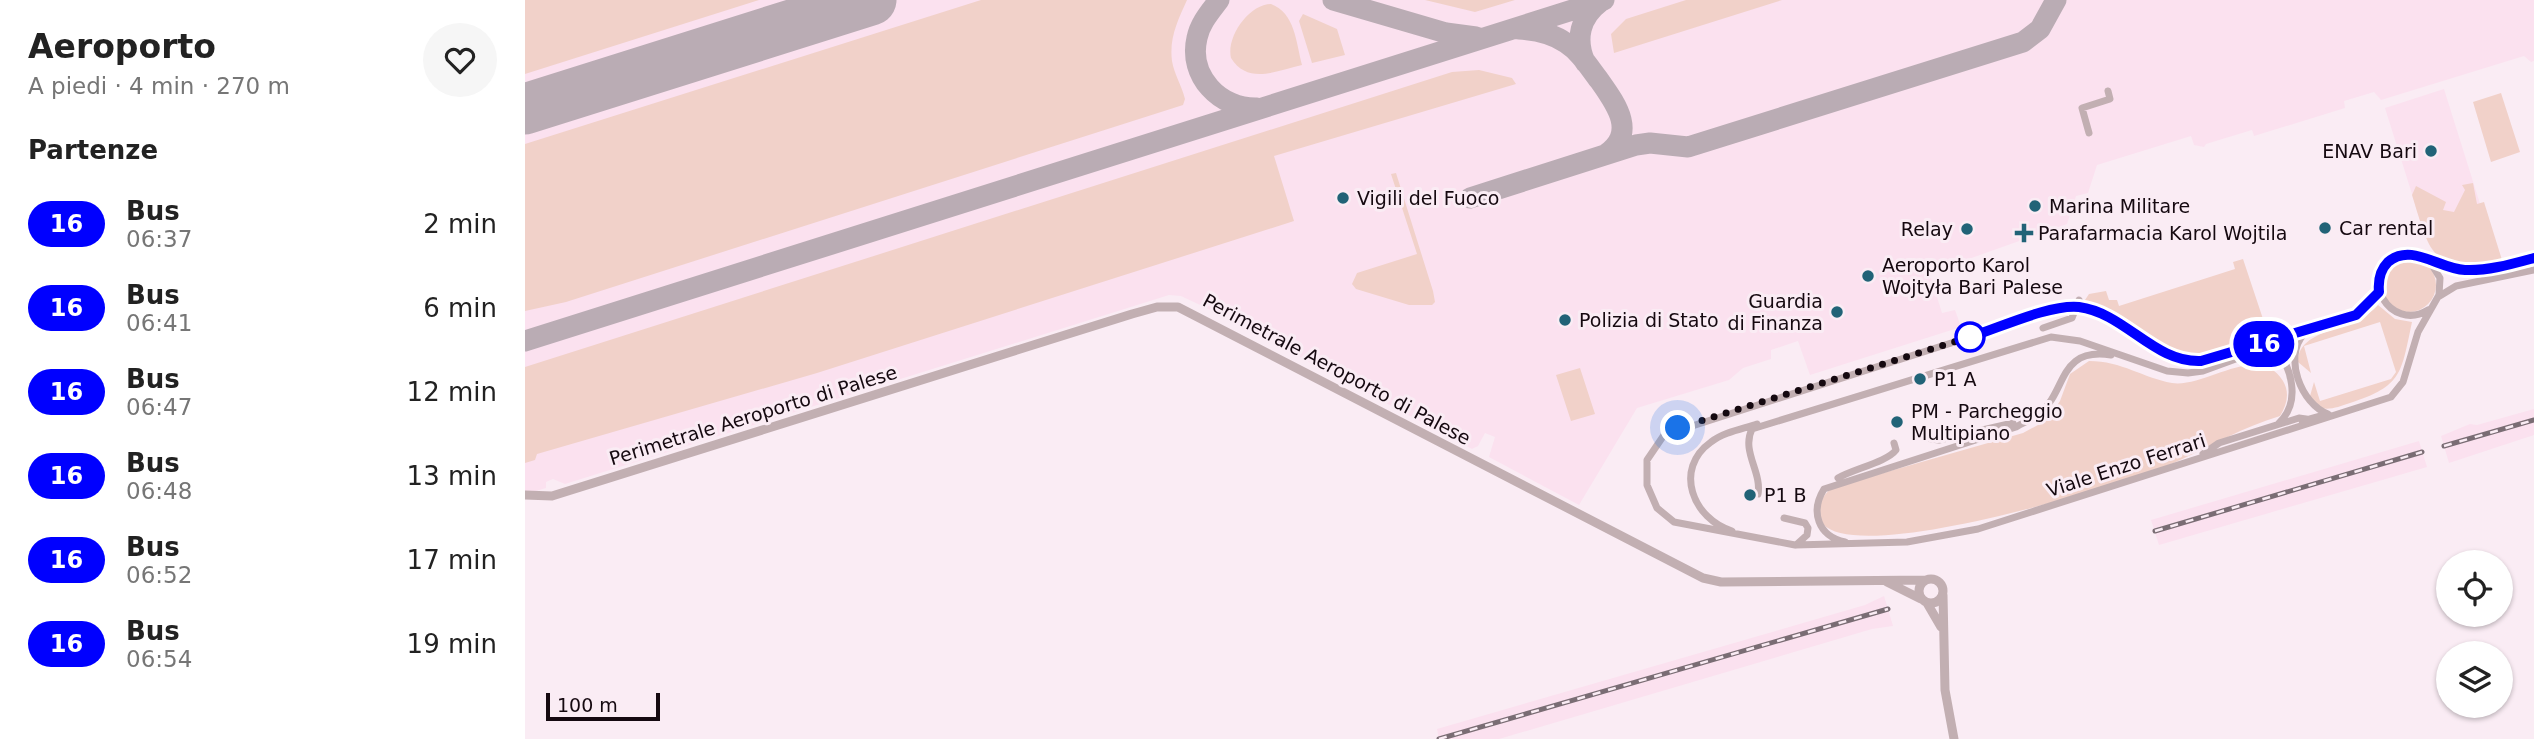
<!DOCTYPE html>
<html lang="it">
<meta charset="utf-8">
<style>
body{margin:0;font-family:"DejaVu Sans",sans-serif;background:#f6f6f6;color:#222;height:100vh;display:flex;flex-direction:column;font-size:26px;white-space:nowrap}
*{box-sizing:border-box;margin:0}
p{font-size:23px;color:#767676}
.icon{flex:none;width:38px;height:38px;fill:none;stroke:currentColor;stroke-width:2;stroke-linecap:round;stroke-linejoin:round}
.map{position:relative;flex:1;overflow:hidden}
.details{display:flex;flex-direction:column;background:#fff;width:525px}
.details>*{flex:none}
.badge{padding:0 14px;border-radius:23px;font-size:24px;line-height:46px}
.buttons{position:absolute;left:1911px;top:550px;display:grid;gap:14px}
.buttons a{display:grid;place-items:center;width:77px;height:77px;border-radius:50%;background:#fff;box-shadow:0 2px 5px #0004;font-size:35px}
.scale{position:absolute;left:21px;bottom:18px;width:114px;box-sizing:border-box;padding-left:7px;border:4px solid #150910;border-top:0;font-size:19px;line-height:24px;white-space:nowrap;color:#150910;-webkit-text-stroke:5px #faecf4;paint-order:stroke}
.you{position:absolute;width:35px;height:35px;margin:-18px;border:5px solid #fff;border-radius:50%;background:#1a73e8;box-shadow:0 0 0 10px #1a73e833}
.map>.badge{position:absolute;translate:-50% -50%;box-shadow:0 0 0 4px #fff}
h2{padding:0 28px;font-size:26px;line-height:63px}
.round{display:grid;place-items:center;flex:none;width:74px;height:74px;border-radius:37px;background:#f6f6f6}
.head{display:flex;align-items:center;justify-content:space-between;height:119px;padding:0 28px}
h1{font-size:33px;font-weight:800;line-height:52px}
ul{padding:0;list-style:none}
li{display:flex;align-items:center;gap:21px;height:84px;padding:0 28px}
li div{flex:1}
li b{display:block;font-size:26px}
li em{font-style:normal}
li .badge{min-width:77px;font-weight:700;text-align:center}
main{display:flex;flex:1;min-height:0}
.map>svg:first-child{display:block}
.built{fill:#fbe1ef}
.green{fill:#f1d1c9}
.lines{fill:none;stroke-linecap:round;stroke-linejoin:round}
.taxiway{stroke:#baacb4;stroke-width:21}
.runway{stroke:#baacb4;stroke-width:51}
.minor{stroke:#c2afb2;stroke-width:7}
.tertiary{stroke:#c2afb2;stroke-width:9}
.rail-casing{stroke:#7a6d74;stroke-width:5}
.rail{stroke:#faecf4;stroke-width:2.5;stroke-dasharray:8;stroke-linecap:butt}
.minor-bridge{stroke:#c2afb2;stroke-width:7}
.line-casing{stroke:#fff;stroke-width:16}
.line{stroke:#00f;stroke-width:10}
.walk{stroke:#150910;stroke-width:7;stroke-dasharray:0 12.6}
.poi-dot{fill:#216377;stroke:#faecf4;stroke-width:2.5}
.stop-dot{fill:#fff;stroke:#00f;stroke-width:3.5}
.labels{text-anchor:middle;stroke-width:6;stroke-linejoin:round;paint-order:stroke}
.poi-label{font-size:19px;fill:#150910;stroke:#faecf4;text-anchor:start}
.street-label{font-size:19px;fill:#150910;stroke:#faecf4}
</style>
<main>
<section class="details">
<div class="head"><div><h1>Aeroporto</h1><p>A piedi · 4 min · 270 m</p></div><a class="round"><svg class="icon" aria-label="heart" viewBox="0 0 24 24"><path d="M12 20l-8-8c-3-5 5-10 8-4 3-6 11-1 8 4z"/></svg></a></div>
<h2>Partenze</h2>
<ul>
<li><span class="badge" style="background:#00f;color:#fff">16</span><div><b>Bus</b><p>06:37</p></div><em>2 min</em></li>
<li><span class="badge" style="background:#00f;color:#fff">16</span><div><b>Bus</b><p>06:41</p></div><em>6 min</em></li>
<li><span class="badge" style="background:#00f;color:#fff">16</span><div><b>Bus</b><p>06:47</p></div><em>12 min</em></li>
<li><span class="badge" style="background:#00f;color:#fff">16</span><div><b>Bus</b><p>06:48</p></div><em>13 min</em></li>
<li><span class="badge" style="background:#00f;color:#fff">16</span><div><b>Bus</b><p>06:52</p></div><em>17 min</em></li>
<li><span class="badge" style="background:#00f;color:#fff">16</span><div><b>Bus</b><p>06:54</p></div><em>19 min</em></li>
</ul>
</section>
<div class="map">
<svg width="2009" height="739" viewBox="0 0 2009 739">
<rect width="100%" height="100%" fill="#faecf4"/>
<path class="built" d="M0 0H2009V61L2006 62 1999 56 1856 100 1849 92 1819 101 1820 108 1729 136 1727 130 1681 144 1679 147 1669 145 1666 136 1572 165 1563 193 1551 196 1542 224 1438 261 1412 268 1409 262H1401L1417 313 1430 310 1436 327 1285 375 1273 341 1246 350V359L1218 368 1204 380 1112 408 1054 505 964 457 970 437 960 433 953 446 947 449 690 312 656 296 644 295 40 484 28 479 21 482V488L8 492 0 491Z
M1919 89 1956 207 1897 226 1860 108Z
M2009 409V435L1924 463 1916 436 1945 424 1952 425Z
M1894 441 1902 467 1634 545 1626 520Z
M1359 596 1368 626 1347 629 974 739H914L912 729 1340 605Z"/>
<path class="green" d="M0 0H234L0 74Z
M456 0H662C653 20 644 38 647 61 649 74 657 86 660 99L658 105 41 302 0 311V144Z
M900 0H990L950 12Z
M1161 0H1257L1089 53 1086 34 1101 19Z
M746 4C770 13 771 42 777 65 751 71 723 85 706 58 701 37 724 4 746 4Z
M778 14 812 29 820 55 787 63 774 21Z
M954 70 987 78 991 84 749 156 769 221 292 373 12 454 10 460 0 463V367L927 72Z
M1976 93 1995 152 1966 162 1948 102Z
M871 173 908 291 910 302 907 305H884L831 289 827 284 832 273 892 254 866 174Z
M1948 183 1952 204 1959 202 1977 260C1906 273 1906 256 1887 195L1891 186 1921 202 1918 210 1929 212 1940 190 1937 185Z
M1857 285a27 27 0 1 1 54 0a27 27 0 1 1-54 0Z
M1718 259 1743 334 1676 356H1664L1646 351 1574 308 1558 303 1564 294 1581 291 1584 300H1592L1594 306 1710 269 1708 262Z
M1853 305 1870 319 1887 322C1876 373 1878 386 1825 403 1813 407 1804 411 1792 407L1785 396 1789 382 1795 401 1866 379 1871 372 1855 322 1779 346 1786 373 1773 362C1773 327 1830 332 1853 305Z
M1564 361C1597 361 1618 378 1647 383 1682 388 1733 341 1758 381 1765 393 1762 404 1755 416 1718 427 1688 445 1653 461 1602 484 1335 566 1298 524 1292 509 1295 495 1309 487L1498 433 1522 420 1535 401 1545 374Z
M1055 368 1070 414 1046 421 1031 375Z"/>
<g class="lines">
<path class="taxiway" d="M694 0C685 12 675 23 672 38 663 76 695 109 732 108
M808 0 921 33 951 37
M994 29C1010 30 1027 33 1041 43 1055 52 1064 67 1074 80 1091 104 1113 133 1080 155
M1060 62C1050 39 1055 17 1075 2
M945 198 1111 145 1125 143 1163 147 1498 42 1515 29 1531 0
M0 341 1079 0"/>
<path class="runway" d="M0 109 346 0"/>
<path class="minor" d="M1564 133 1557 108 1585 99 1583 91
M1913 297 1931 286 2009 270
M1564 309 1650 358C1678 366 1707 353 1734 345
M1903 310C1865 333 1832 275 1871 257 1891 248 1910 265 1928 269 1954 274 1984 264 2009 258
M1518 328 1547 318 1554 300
M1779 334C1758 357 1776 404 1803 414
M1445 337 1139 435 1122 460V485L1132 508 1149 522 1270 545 1382 542 1453 529 1866 397 1878 382 1893 332 1914 295 1915 278 1905 262
M1749 344C1766 367 1777 401 1754 423
M1777 421 1802 414
M1404 432 1406 439 1414 440 1488 423
M1678 454 1694 443 1774 418 1781 419
M1313 478C1328 469 1362 462 1371 450L1369 443
M1233 494C1237 472 1216 451 1227 429L1526 337 1555 341 1642 371 1663 373 1678 371 1831 315 1854 292
M1259 518 1280 523 1283 528 1282 535 1271 545
M1207 531C1168 519 1148 469 1186 442 1199 432 1217 429 1232 424
M1320 542C1293 536 1285 512 1299 489L1491 427C1499 422 1508 419 1515 413 1542 391 1533 347 1586 355"/>
<path class="tertiary" d="M0 495 27 496 607 314 632 307H653L1178 578 1196 582 1401 580
M1394 591a12 12 0 1 1 24 0a12 12 0 1 1-24 0Z
M1362 582 1396 599
M1418 595 1420 690 1429 739
M1402 603 1416 627"/>
<g class="rail-casing">
<path id="rail" d="M1919 446 2009 420
M1630 531 1897 452
M914 739 1363 609"/>
</g>
<use href="#rail" class="rail"/>
<path class="minor-bridge" d="M1445 337C1479 327 1530 302 1564 309"/>
</g>
<g class="lines">
<g class="line-casing">
<path id="line" d="M1445 337C1474 328 1525 304 1554 307 1600 313 1629 363 1676 361L1831 315 1854 292C1853 281 1855 270 1863 262 1886 242 1914 269 1940 270 1963 271 1987 264 2009 258"/>
</g>
<use href="#line" class="line"/>
<path class="walk" d="M1153 428 1445 337"/>
</g>
<g class="poi-dot">
<circle cx="1906" cy="151" r="7"/>
<circle cx="818" cy="198" r="7"/>
<circle cx="1510" cy="206" r="7"/>
<circle cx="1800" cy="228" r="7"/>
<circle cx="1442" cy="229" r="7"/>
<path d="M1495.5 222.5h7v7h7v7h-7v7h-7v-7h-7v-7h7z"/>
<circle cx="1343" cy="276" r="7"/>
<circle cx="1312" cy="312" r="7"/>
<circle cx="1040" cy="320" r="7"/>
<circle cx="1395" cy="379" r="7"/>
<circle cx="1372" cy="422" r="7"/>
<circle cx="1225" cy="495" r="7"/>
</g>
<circle class="stop-dot" cx="1445" cy="337" r="14"/>
<g class="labels">
<g class="poi-label">
<text x="1892" y="158" text-anchor="end">ENAV Bari</text>
<text x="832" y="205">Vigili del Fuoco</text>
<text x="1524" y="213">Marina Militare</text>
<text x="1814" y="235">Car rental</text>
<text x="1428" y="236" text-anchor="end">Relay</text>
<text x="1513" y="240">Parafarmacia Karol Wojtila</text>
<text x="1357" y="272">Aeroporto Karol<tspan x="1357" dy="22">Wojtyła Bari Palese</tspan></text>
<text x="1298" y="308" text-anchor="end">Guardia<tspan x="1298" dy="22">di Finanza</tspan></text>
<text x="1054" y="327">Polizia di Stato</text>
<text x="1409" y="386">P1 A</text>
<text x="1386" y="418">PM - Parcheggio<tspan x="1386" dy="22">Multipiano</tspan></text>
<text x="1239" y="502">P1 B</text>
</g>
<g class="street-label">
<text transform="translate(812 369) rotate(28)" y="7">Perimetrale Aeroporto di Palese</text>
<text transform="translate(228 415) rotate(-17)" y="7">Perimetrale Aeroporto di Palese</text>
<text transform="translate(1601 465) rotate(-18)" y="7">Viale Enzo Ferrari</text>
</g>
</g>
</svg>
<div class="buttons">
<a><svg class="icon" aria-label="locate" viewBox="0 0 24 24"><circle cx="12" cy="12" r="6"/><path d="M12 2v4M12 18v4M2 12h4M18 12h4"/></svg></a>
<a><svg class="icon" aria-label="layers" viewBox="0 0 24 24"><path d="M12 4l9 5-9 5-9-5zM3 14l9 5 9-5"/></svg></a>
</div>
<div class="scale">100 m</div>
<div class="you" style="left:1153px;top:428px"></div>
<b class="badge" style="left:1739px;top:344px;background:#00f;color:#fff">16</b>
</div>
</main>
